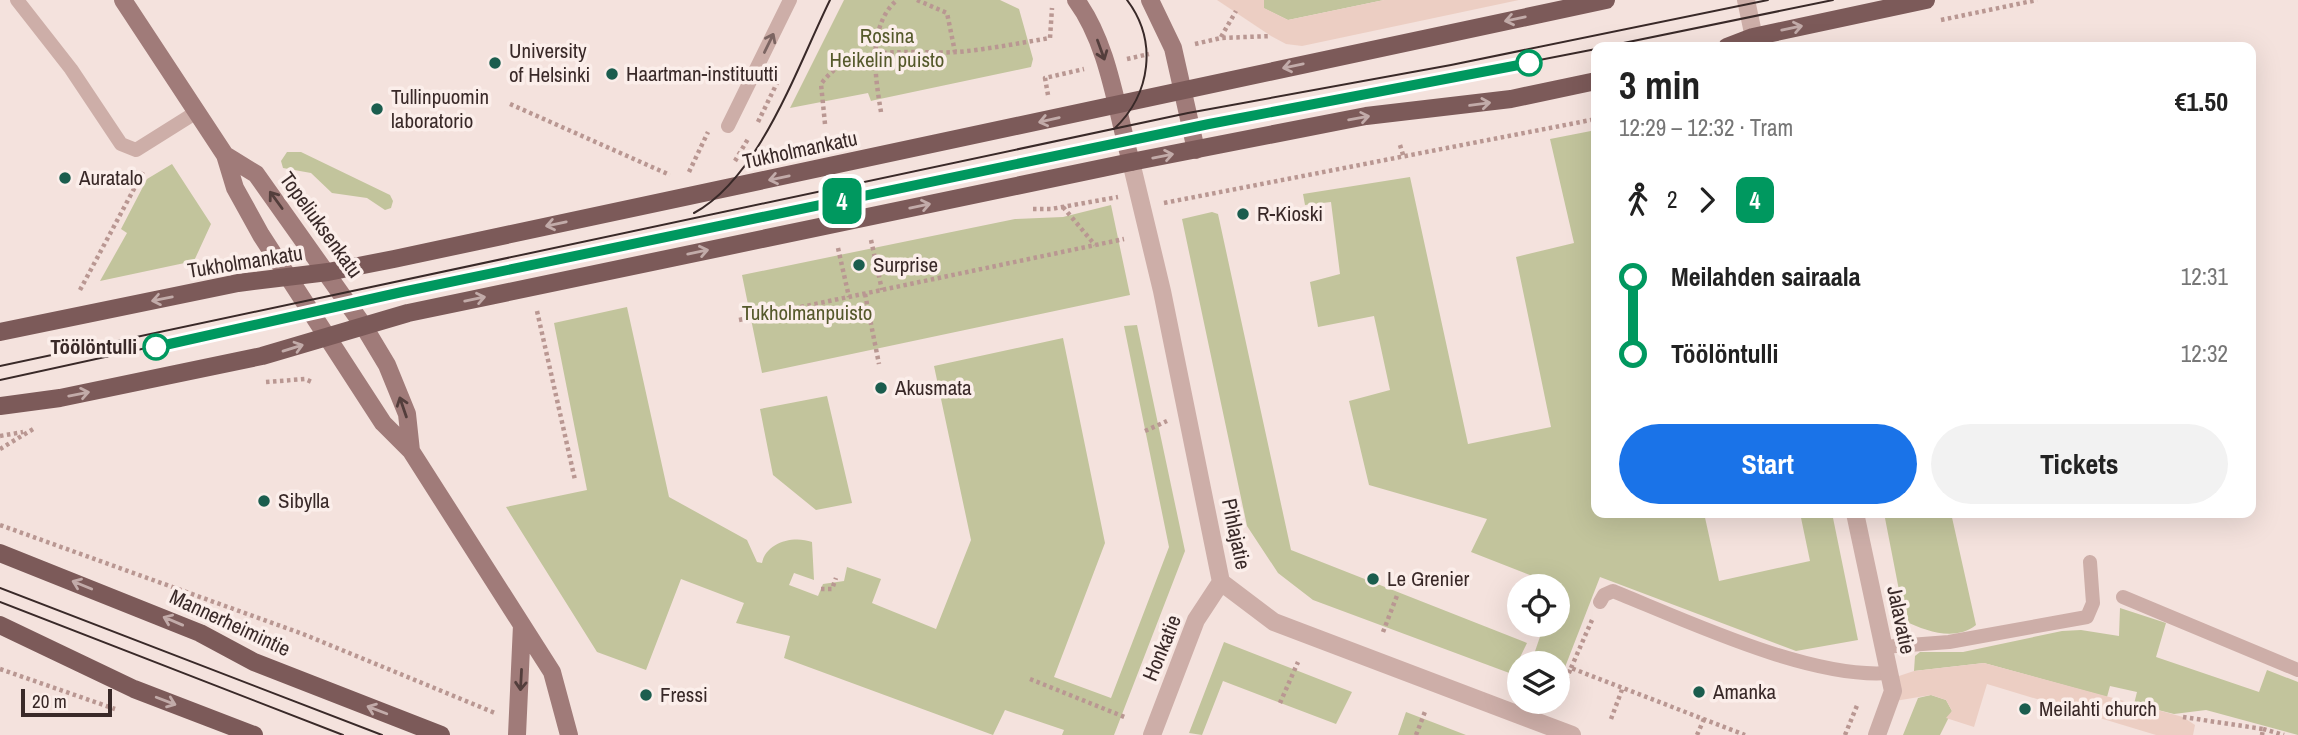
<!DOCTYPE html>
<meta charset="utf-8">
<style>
body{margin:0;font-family:"Archivo Narrow",sans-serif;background:#f2f2f2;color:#222;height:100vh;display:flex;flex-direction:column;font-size:26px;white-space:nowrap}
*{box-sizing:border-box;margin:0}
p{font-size:23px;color:#767676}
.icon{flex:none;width:38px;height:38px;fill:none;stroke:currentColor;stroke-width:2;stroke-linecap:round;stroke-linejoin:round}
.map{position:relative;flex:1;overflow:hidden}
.sheet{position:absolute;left:1591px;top:42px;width:665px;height:476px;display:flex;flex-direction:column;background:#fff;border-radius:14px;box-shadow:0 7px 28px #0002}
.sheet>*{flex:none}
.badge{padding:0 14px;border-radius:10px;font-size:24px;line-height:46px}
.buttons{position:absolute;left:1507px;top:574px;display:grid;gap:14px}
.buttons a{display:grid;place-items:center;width:63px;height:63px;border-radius:50%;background:#fff;box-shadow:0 7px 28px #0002;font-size:35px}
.scale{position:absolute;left:21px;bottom:18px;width:91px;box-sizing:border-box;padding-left:7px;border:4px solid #392928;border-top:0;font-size:19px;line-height:24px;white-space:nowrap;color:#392928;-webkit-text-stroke:5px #fbeeea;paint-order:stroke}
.map>.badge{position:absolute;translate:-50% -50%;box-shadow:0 0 0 4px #fff}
.legs{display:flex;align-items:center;gap:10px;height:77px;padding:0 28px;font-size:23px}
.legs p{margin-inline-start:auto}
.overview{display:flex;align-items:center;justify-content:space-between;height:119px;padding:0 28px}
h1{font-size:38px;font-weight:700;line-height:52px}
.cta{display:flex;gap:14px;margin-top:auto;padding:14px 28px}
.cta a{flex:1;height:80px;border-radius:42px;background:#1a73e8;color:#fff;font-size:28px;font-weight:700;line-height:80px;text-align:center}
.cta a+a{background:#f2f2f2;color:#222}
ul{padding:0 28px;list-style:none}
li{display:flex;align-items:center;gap:24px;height:77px;font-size:26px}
li i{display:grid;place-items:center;width:10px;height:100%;margin:0 9px;background:currentColor}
li i::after{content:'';width:18px;height:18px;margin:-9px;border:5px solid;border-radius:50%;background:#fff}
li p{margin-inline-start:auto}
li:first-child i{background:linear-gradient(#0000 50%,currentColor 0)}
li:last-child i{background:linear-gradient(currentColor 50%,#0000 0)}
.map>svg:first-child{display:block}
.green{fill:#c2c49c}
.plaza{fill:#eccec3}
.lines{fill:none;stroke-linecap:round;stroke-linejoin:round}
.path{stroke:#b99792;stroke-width:4.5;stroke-dasharray:3.5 3.5;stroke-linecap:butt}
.service{stroke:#cdaea8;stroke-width:14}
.minor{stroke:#cdaea8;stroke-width:18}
.secondary{stroke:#a07b79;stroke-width:18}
.primary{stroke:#7c5a59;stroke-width:18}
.tram{stroke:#392928;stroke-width:2}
.oneway{stroke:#c2aba9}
.oneway2{stroke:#7c6562}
.oneway3{stroke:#533e3c}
.line-1-casing{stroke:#fff;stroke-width:16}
.line-1{stroke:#00985f;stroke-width:10}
.poi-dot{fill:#1b5d4e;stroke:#fbeeea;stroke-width:2.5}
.stop-1-dot{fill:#fff;stroke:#00985f;stroke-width:3.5}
.labels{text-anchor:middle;stroke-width:7;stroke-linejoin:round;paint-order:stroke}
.park-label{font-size:21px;fill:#55592b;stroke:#fbeeea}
.poi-label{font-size:21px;fill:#392928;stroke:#fbeeea;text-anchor:start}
.street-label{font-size:21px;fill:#392928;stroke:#fbeeea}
.stop-label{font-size:21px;font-weight:bold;fill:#392928;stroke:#fbeeea;text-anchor:end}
</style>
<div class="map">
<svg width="2298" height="735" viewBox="0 0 2298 735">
<rect width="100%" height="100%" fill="#f4e2dd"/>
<path class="green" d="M844 0H1000L1019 9 1033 59 1031 67 875 100 871 101 868 93 790 108Z
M1264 0H1384L1288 20 1263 8Z
M1596 130V513H1704L1719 581 1810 561 1800 513H1832L1858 640 1796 651 1600 577 1560 680 1558 663H1531L1544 625H1558V586L1471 552 1487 519 1369 485 1349 401 1390 390 1374 316 1318 327 1310 282 1340 274 1331 202 1305 205 1303 194 1410 177 1468 444 1551 427 1516 257 1574 243 1550 139Z
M287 152H301L390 195 393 201 391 208 385 210 367 198 332 193 311 173 283 168 281 161Z
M172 164 211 224 194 261 100 281 127 233 121 229 147 179Z
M1111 205 1130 295 762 373 742 275 1015 219 1063 217Z
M1212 212 1218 214 1291 550 1527 643 1512 674 1313 600 1278 573 1247 526 1182 219Z
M627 307 669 497 747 540 757 562 762 563C766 542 794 535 812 542L814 580 794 573 789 585 818 596 823 584 844 581 847 567 881 579 872 603 936 629 971 540 934 366 1063 338 1105 543 1054 677 1111 698 1169 547 1124 326 1137 325 1185 551 1114 735H1062L1064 730 1005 710 993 735 784 658 790 636 736 623 744 603 681 579 646 670 597 652 506 507 587 490 554 323Z
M827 396 852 503 816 510 773 475 760 409Z
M1884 513H1951L1976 625C1956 641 1927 632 1905 621Z
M2120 608 2166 623 2156 657 2259 692 2267 670 2298 682V735L2206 710 2174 714 2134 704 2137 692 2110 686 2107 697 1984 663 1914 671 1915 656 1920 652H1963L2062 631 2081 630 2119 636Z
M1224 642 1352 692 1336 724 1223 681 1202 735 1189 733Z
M1931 695 1946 700 1952 711 1940 735H1903L1918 698Z
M1406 712 1466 735H1398Z"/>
<path class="plaza" d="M1217 0H1264V8L1288 20 1384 0H1519L1302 46 1286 44 1271 36Z
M1984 663 2183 717 2195 725 2193 735H2156L1987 684 1974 727 1946 718 1952 711 1946 700 1931 695 1889 702 1890 679 1914 671Z"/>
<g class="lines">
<path class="path" d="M917 0 947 13 955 52
M1941 20 2037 0
M1221 37 1236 11
M1195 44 1221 38 1271 36
M1127 59 1149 54
M1048 95 1045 78 1084 69
M510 104 670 175
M881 112C875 76 867 26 897 0
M758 122 777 83
M825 124 821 84C852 41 913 55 958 52 989 49 1020 43 1050 38L1052 8
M1400 145 1404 158
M735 161 748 139
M689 172 708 132
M1164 203 1596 119
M1063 207 1095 245
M1033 209H1051L1118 197
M871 240 882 290
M838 248 849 297
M80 290 143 172
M865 294 879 364
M537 311 575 480
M739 320 1124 239
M266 382 305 379 314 383
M1145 431 1167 421
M0 436 23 432
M0 449 35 428
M0 525 303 634 495 713
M821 589H832L836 578
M1383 632 1398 593
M1571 668 1592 620
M0 669 115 709
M1030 679 1127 718
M1558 699 1571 668 1745 735
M1280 703 1298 662
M2183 717 2263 729 2262 735
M1611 719 1623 687
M2263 729 2284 735
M1416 735 1426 709
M1697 735 1704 719
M1845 735 1858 703"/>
<path class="service" d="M17 0 71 69 121 144 136 150 195 113
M728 126 790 0
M2123 597 2298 670
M1600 602 1604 595 1613 591C1687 621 1810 679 1888 673
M1883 647 1949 642 2087 617 2093 603 2090 562"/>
<path class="minor" d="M1746 0 1756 47
M1131 162 1162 291 1221 582 1274 622 1572 735
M1855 513 1893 691 1877 735
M1152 735 1196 620 1221 582"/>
<path class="secondary" d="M123 0 225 155 235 188 261 235 383 423 411 451 552 672 569 735
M1076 0C1109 45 1116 109 1131 162
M1150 0 1173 48 1196 150
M225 155 256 174 363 325 387 365 407 414 411 451
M517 735 522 625"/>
<path class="primary" d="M1727 47 1753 37 1926 0
M0 332 238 283 328 272 394 259 1606 0
M0 406 60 398 262 356 408 313 1131 162 1366 116 1511 99 1596 81
M0 553 200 633 254 662 441 735
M0 625 134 689 254 735"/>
<path class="tram" d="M1604 47 1833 0
M1114 129C1151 94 1158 41 1127 0
M694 213C760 177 797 67 830 0
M0 366 1188 113 1451 65 1768 0
M0 380 403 292 1209 124 1596 49
M0 588 382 735
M0 602 343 735"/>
</g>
<defs><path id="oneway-shaft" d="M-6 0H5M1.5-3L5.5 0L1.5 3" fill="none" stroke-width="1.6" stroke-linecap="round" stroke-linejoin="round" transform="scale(1.75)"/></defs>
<g class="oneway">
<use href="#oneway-shaft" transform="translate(1515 19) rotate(168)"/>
<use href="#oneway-shaft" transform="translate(1792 28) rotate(-12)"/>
<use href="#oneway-shaft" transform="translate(1293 66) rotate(168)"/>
<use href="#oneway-shaft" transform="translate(1480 104) rotate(-8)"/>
<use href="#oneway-shaft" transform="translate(1359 118) rotate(-10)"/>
<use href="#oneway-shaft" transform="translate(1049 120) rotate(167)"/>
<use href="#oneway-shaft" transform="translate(1163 156) rotate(-11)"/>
<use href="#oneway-shaft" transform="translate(779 178) rotate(168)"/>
<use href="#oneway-shaft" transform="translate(920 206) rotate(-12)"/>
<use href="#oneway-shaft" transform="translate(556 224) rotate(168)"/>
<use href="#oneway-shaft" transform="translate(698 252) rotate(-12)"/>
<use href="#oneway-shaft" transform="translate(162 299) rotate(169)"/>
<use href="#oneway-shaft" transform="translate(475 299) rotate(-12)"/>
<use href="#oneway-shaft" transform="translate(293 348) rotate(-17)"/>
<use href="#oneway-shaft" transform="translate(79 394) rotate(-11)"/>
<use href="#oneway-shaft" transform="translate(82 585) rotate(-158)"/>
<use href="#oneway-shaft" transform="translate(173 621) rotate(-157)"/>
<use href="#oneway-shaft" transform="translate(166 701) rotate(21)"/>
<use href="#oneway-shaft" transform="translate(377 710) rotate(-159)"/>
</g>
<use class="oneway2" href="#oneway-shaft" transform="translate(769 43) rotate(-64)"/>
<g class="oneway3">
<use href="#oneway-shaft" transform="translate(1101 50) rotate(70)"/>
<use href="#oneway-shaft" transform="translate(276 200) rotate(-126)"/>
<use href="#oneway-shaft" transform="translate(403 407) rotate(-109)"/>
<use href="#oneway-shaft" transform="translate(521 680) rotate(93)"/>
</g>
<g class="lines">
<g class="line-1-casing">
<path id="line-1" d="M156 347 402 292 1209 124 1529 63"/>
</g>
<use href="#line-1" class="line-1"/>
</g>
<g class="poi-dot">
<circle cx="495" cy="63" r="7"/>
<circle cx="612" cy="74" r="7"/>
<circle cx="377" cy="109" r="7"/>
<circle cx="65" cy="178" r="7"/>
<circle cx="1243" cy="214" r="7"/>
<circle cx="859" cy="265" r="7"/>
<circle cx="881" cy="388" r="7"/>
<circle cx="264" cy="501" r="7"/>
<circle cx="1373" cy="579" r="7"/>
<circle cx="1699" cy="692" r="7"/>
<circle cx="646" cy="695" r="7"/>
<circle cx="2025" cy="709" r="7"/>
</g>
<g class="stop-1-dot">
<circle cx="1529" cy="63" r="12"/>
<circle cx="156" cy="347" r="12"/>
</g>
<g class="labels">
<g class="park-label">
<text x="887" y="43">Rosina<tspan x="887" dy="24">Heikelin puisto</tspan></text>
<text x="807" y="320">Tukholmanpuisto</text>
</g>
<g class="poi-label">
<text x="509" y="58">University<tspan x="509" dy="24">of Helsinki</tspan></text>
<text x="626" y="81">Haartman-instituutti</text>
<text x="391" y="104">Tullinpuomin<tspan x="391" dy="24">laboratorio</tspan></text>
<text x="79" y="185">Auratalo</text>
<text x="1257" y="221">R-Kioski</text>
<text x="873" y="272">Surprise</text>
<text x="895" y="395">Akusmata</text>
<text x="278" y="508">Sibylla</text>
<text x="1387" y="586">Le Grenier</text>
<text x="1713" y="699">Amanka</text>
<text x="660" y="702">Fressi</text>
<text x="2039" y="716">Meilahti church</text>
</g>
<g class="street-label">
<text transform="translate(800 150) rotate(-12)" y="7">Tukholmankatu</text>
<text transform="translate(321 225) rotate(54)" y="7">Topeliuksenkatu</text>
<text transform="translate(245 262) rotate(-9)" y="7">Tukholmankatu</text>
<text transform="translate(1236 534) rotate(78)" y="7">Pihlajatie</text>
<text transform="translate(1901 620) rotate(78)" y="7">Jalavatie</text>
<text transform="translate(230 623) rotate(25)" y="7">Mannerheimintie</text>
<text transform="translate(1162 648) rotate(-68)" y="7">Honkatie</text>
</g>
<g class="stop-label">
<text x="137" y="354">Töölöntulli</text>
</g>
</g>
</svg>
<div class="buttons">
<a><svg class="icon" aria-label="locate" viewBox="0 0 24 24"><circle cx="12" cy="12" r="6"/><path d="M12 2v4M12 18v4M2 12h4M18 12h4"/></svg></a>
<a><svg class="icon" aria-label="layers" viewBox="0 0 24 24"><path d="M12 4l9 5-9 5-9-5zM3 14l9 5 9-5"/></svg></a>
</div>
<div class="scale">20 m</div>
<b class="badge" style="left:842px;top:201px;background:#00985f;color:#fff">4</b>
<section class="sheet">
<div class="overview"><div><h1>3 min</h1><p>12:29 – 12:32 · Tram</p></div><b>€1.50</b></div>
<div class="legs"><svg class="icon" aria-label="walk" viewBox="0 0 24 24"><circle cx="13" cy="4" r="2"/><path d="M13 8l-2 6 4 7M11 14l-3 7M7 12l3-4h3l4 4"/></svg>2<svg class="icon" aria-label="forward" viewBox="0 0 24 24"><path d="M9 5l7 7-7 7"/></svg><b class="badge" style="background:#00985f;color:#fff">4</b></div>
<ul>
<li><i style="color:#00985f"></i><b>Meilahden sairaala</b><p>12:31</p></li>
<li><i style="color:#00985f"></i><b>Töölöntulli</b><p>12:32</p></li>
</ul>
<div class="cta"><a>Start</a><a>Tickets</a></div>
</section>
</div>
